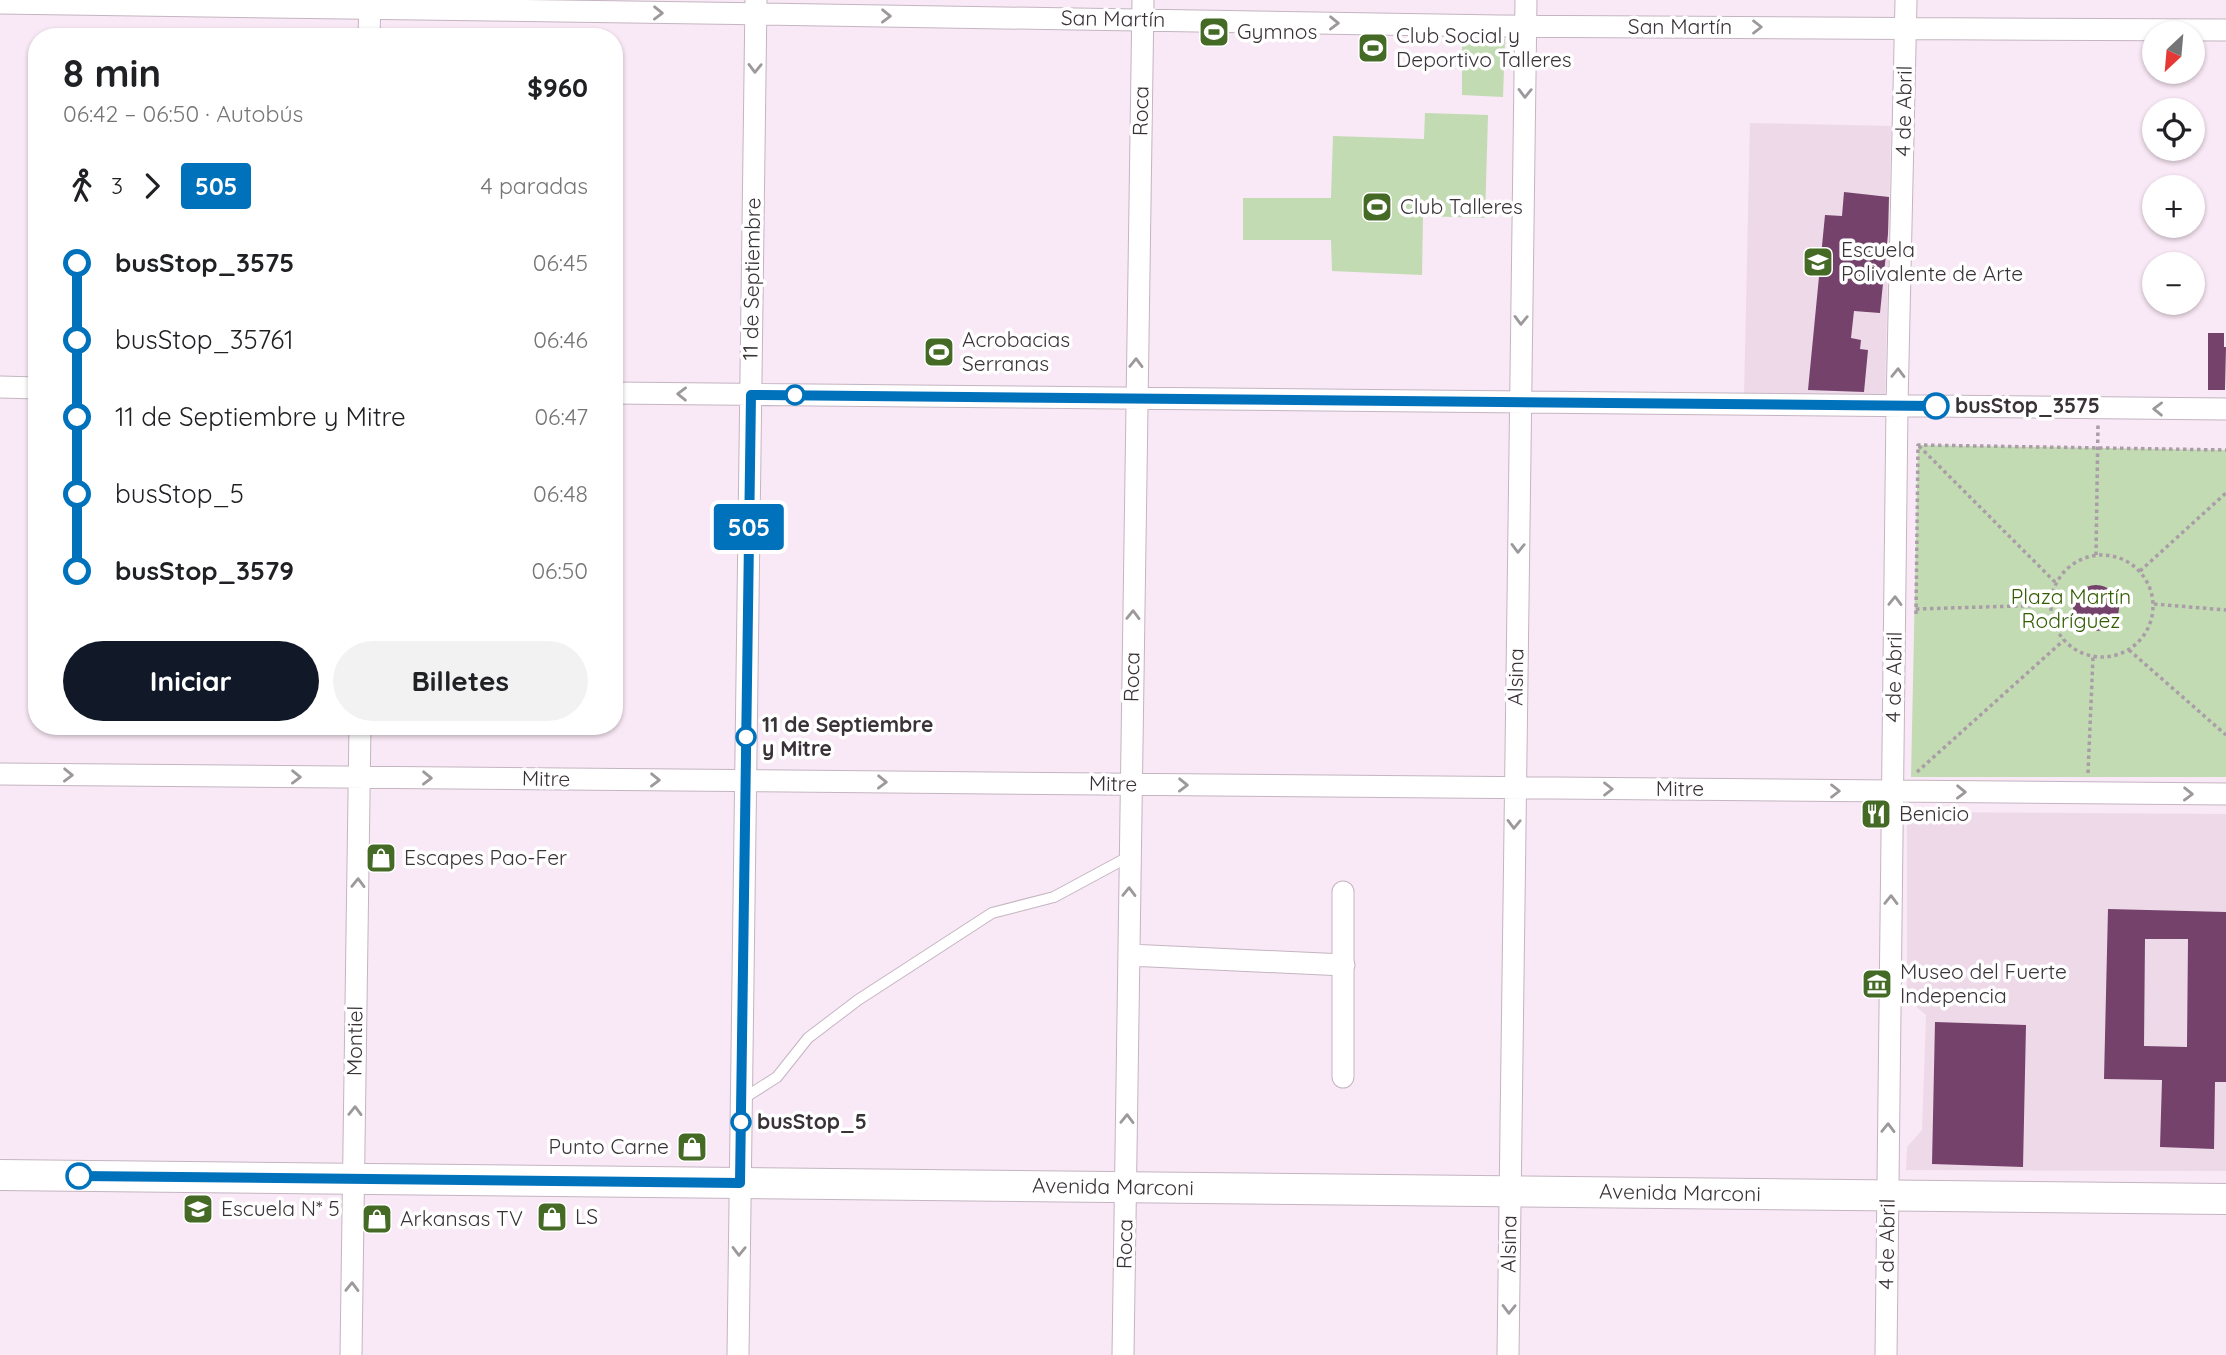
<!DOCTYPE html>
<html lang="es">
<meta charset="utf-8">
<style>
body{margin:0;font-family:Quicksand,sans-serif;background:#f2f2f2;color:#202124;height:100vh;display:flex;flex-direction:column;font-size:26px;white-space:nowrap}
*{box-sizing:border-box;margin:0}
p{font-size:23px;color:#757577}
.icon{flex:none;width:38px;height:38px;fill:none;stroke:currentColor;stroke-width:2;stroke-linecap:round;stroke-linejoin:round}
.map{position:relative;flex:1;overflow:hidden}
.side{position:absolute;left:28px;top:28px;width:595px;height:707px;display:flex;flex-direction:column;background:#fff;border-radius:28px;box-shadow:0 2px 5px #0004}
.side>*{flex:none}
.badge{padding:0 14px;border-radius:5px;font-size:24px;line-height:46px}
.needle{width:46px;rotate:206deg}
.buttons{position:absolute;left:2142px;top:21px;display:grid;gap:14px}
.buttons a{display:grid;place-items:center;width:63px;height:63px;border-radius:50%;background:#fff;box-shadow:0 2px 5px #0004;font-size:35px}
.map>.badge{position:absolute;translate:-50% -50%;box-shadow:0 0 0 4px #fff}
.legs{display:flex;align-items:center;gap:10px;height:77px;padding:0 35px;font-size:23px}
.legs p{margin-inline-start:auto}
.headline{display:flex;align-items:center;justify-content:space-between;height:119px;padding:0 35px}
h1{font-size:38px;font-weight:700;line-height:52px}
.button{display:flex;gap:14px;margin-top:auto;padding:14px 35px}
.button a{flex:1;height:80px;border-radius:42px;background:#111827;color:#fff;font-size:28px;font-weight:700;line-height:80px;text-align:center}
.button a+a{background:#f2f2f2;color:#202124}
ul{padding:0 35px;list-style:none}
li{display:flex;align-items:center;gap:24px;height:77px;font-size:26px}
li i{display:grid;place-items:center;width:10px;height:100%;margin:0 9px;background:currentColor}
li i::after{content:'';width:18px;height:18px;margin:-9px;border:5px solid;border-radius:50%;background:#fff}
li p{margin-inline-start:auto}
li:first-child i{background:linear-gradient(#0000 50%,currentColor 0)}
li:last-child i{background:linear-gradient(currentColor 50%,#0000 0)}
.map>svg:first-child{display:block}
.built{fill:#eed9e9}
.green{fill:#c2dbb3}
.building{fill:#74426b;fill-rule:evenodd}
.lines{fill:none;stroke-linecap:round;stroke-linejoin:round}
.service-casing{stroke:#c4b5c1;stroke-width:12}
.minor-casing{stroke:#c4b5c1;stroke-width:23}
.secondary-casing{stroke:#c4b5c1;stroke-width:32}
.path{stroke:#aa9da7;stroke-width:3.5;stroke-dasharray:3.5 3.5;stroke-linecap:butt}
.service{stroke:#fff;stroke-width:10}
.minor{stroke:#fff;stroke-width:21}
.secondary{stroke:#fff;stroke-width:30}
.oneway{stroke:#9c989b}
.line-1-casing{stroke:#fff;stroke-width:16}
.line-1{stroke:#0072bc;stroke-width:10}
.stop-1-dot{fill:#fff;stroke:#0072bc;stroke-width:3.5}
.labels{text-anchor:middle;stroke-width:7;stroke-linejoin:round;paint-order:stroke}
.street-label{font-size:21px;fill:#393237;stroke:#fff}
.poi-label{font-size:21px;fill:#393237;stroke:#fff;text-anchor:start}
.stop-label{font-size:21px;font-weight:bold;fill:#393237;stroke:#fff;text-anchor:start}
.park-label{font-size:21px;fill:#335d03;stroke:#fff}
</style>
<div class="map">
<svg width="2226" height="1355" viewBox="0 0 2226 1355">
<rect width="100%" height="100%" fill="#f9e8f5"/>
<path class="built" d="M1750 123 1891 126 1885 401 1744 398Z
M1907 812 2226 814V1171L1906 1170 1907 1147 1922 1130 1926 1015 1907 999Z"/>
<path class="green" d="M1462 38 1505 39 1503 97 1462 95Z
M1425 113 1488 115 1485 218 1423 216 1422 275 1332 271 1331 240H1243V198H1331L1333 136 1424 139Z
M1918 445 2226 450V777H1911Z"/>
<path class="building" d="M1844 192 1889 197 1888 234 1880 313 1854 311 1851 338 1861 340 1860 349 1868 350 1864 392 1808 390 1825 215 1842 216Z
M2208 333H2224V347H2226L2225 390H2208Z
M2073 608a23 23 0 1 1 46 0a23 23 0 1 1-46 0Z
M2108 909 2226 912V1082H2215L2214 1149 2160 1147 2162 1080 2104 1079ZM2145 939H2188L2187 1047 2144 1046Z
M1935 1022 2026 1025 2023 1167 1932 1164Z"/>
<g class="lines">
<g class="service-casing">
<path id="service" d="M741 1100 777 1077 808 1038 858 1000 992 913 1054 897 1130 856"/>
</g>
<g class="minor-casing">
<path id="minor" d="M0 3C500 8 999 19 1499 26 1741 29 1984 28 2226 30
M369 37 370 0
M0 387 37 388
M614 393 2226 409
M0 774 2226 794
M1129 955 1344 965
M1343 1077V892
M351 1355 360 726
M738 1355 756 0
M1123 1355 1143 0
M1508 1355 1526 0
M1886 1355 1897 406 1906 0"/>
</g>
<g class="secondary-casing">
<path id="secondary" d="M0 1175 2226 1199"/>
</g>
<path class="path" d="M1919 446 2056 583
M2051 606a51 51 0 1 1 102 0a51 51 0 1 1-102 0Z
M2096 555 2098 424
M2140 571 2226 493
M2154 604 2226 610
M1916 609 2051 605
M1916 614 1918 445 2226 450
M2129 650 2226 735
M1917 772 2064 640
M2088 773 2093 657"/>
<use href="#service" class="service"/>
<use href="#minor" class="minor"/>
<use href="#secondary" class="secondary"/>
</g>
<defs><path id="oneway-chevron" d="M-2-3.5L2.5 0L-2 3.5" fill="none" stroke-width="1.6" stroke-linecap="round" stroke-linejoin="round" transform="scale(1.75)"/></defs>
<g class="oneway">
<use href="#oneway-chevron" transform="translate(658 13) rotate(1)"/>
<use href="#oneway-chevron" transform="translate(886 16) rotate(1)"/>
<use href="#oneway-chevron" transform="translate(1334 23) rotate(1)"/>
<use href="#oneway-chevron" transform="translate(1757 27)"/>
<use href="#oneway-chevron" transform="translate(755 68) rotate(91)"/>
<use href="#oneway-chevron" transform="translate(1525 93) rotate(91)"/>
<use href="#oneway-chevron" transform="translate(1521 320) rotate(91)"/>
<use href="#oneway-chevron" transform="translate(1136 363) rotate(-89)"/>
<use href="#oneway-chevron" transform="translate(1898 373) rotate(-89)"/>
<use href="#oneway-chevron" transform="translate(682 394) rotate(-179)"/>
<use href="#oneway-chevron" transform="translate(2158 409) rotate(-179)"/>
<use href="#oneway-chevron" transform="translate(1518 548) rotate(91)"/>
<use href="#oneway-chevron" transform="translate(1895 601) rotate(-89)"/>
<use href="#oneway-chevron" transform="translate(1133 615) rotate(-89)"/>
<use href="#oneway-chevron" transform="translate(68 775) rotate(1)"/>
<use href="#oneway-chevron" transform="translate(296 777) rotate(1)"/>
<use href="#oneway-chevron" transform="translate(427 778) rotate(1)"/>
<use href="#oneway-chevron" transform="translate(655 780) rotate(1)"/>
<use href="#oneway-chevron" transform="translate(882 782) rotate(1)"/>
<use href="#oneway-chevron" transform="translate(1183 785) rotate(1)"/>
<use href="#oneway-chevron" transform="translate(1608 789)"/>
<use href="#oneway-chevron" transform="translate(1835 791)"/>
<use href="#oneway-chevron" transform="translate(1961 792) rotate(1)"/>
<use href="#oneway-chevron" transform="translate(2188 794) rotate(1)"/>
<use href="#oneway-chevron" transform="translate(1514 824) rotate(91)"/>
<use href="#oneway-chevron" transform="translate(358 883) rotate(-89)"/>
<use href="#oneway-chevron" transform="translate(1129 892) rotate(-89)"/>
<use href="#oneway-chevron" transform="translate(1891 900) rotate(-89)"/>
<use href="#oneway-chevron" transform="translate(355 1111) rotate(-89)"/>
<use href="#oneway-chevron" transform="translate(1127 1119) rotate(-89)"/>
<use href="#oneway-chevron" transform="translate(1888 1128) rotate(-89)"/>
<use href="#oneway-chevron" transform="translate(739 1251) rotate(91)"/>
<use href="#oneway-chevron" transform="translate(352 1287) rotate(-89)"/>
<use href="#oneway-chevron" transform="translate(1509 1309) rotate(91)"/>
</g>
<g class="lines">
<g class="line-1-casing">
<path id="line-1" d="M79 1176 740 1183 751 395 1936 406"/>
</g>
<use href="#line-1" class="line-1"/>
</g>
<defs>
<g id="stadium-square" transform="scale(1.575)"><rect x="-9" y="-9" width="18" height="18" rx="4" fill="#446a25" stroke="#fff"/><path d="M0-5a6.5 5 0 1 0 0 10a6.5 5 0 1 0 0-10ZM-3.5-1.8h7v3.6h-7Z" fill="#fff"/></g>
<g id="school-square" transform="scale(1.575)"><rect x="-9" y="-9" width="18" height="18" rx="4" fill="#446a25" stroke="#fff"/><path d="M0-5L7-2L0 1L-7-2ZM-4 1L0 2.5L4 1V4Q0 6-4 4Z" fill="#fff"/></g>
<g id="restaurant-square" transform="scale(1.575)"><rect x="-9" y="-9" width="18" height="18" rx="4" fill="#446a25" stroke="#fff"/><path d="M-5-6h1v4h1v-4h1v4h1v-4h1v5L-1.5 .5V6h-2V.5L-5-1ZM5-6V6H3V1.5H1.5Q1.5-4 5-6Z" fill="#fff"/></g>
<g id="shop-square" transform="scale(1.575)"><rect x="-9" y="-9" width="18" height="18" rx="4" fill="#446a25" stroke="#fff"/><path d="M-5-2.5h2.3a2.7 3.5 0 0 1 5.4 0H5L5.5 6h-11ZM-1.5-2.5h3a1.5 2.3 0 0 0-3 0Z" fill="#fff"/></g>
<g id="museum-square" transform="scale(1.575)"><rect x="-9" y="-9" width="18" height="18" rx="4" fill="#446a25" stroke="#fff"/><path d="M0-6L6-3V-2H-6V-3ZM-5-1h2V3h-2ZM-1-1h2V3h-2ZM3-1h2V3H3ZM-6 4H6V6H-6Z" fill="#fff"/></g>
</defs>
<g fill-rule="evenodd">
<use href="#stadium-square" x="1214" y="32"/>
<use href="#stadium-square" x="1373" y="48"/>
<use href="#stadium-square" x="1377" y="207"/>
<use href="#school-square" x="1818" y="262"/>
<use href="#stadium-square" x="939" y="352"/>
<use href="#restaurant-square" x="1876" y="814"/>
<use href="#shop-square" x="381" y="858"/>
<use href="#museum-square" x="1877" y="984"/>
<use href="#shop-square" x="692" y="1147"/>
<use href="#school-square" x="198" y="1209"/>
<use href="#shop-square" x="552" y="1217"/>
<use href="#shop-square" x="377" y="1219"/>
</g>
<g class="stop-1-dot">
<circle cx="795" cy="395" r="9"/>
<circle cx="1936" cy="406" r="12"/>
<circle cx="746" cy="737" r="9"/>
<circle cx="741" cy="1122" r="9"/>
<circle cx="79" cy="1176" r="12"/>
</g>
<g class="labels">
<g class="street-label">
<text transform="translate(1113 19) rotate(1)" y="7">San Martín</text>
<text x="1680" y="34">San Martín</text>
<text transform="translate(1141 111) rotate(-89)" y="7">Roca</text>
<text transform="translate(1904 111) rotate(-89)" y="7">4 de Abril</text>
<text transform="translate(752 279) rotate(-89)" y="7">11 de Septiembre</text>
<text transform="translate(1132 677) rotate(-89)" y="7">Roca</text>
<text transform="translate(1516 677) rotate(-89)" y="7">Alsina</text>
<text transform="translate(1894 677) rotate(-89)" y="7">4 de Abril</text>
<text transform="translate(546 779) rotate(1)" y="7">Mitre</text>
<text transform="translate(1113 784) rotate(1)" y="7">Mitre</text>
<text x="1680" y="796">Mitre</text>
<text transform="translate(355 1041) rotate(-89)" y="7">Montiel</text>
<text transform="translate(1113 1187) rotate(1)" y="7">Avenida Marconi</text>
<text transform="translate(1680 1193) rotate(1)" y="7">Avenida Marconi</text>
<text transform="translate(1125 1244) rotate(-89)" y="7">Roca</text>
<text transform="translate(1509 1244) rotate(-89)" y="7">Alsina</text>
<text transform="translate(1887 1244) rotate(-89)" y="7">4 de Abril</text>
</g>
<g class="poi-label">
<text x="1237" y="39">Gymnos</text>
<text x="1396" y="43">Club Social y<tspan x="1396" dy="24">Deportivo Talleres</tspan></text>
<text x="1400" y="214">Club Talleres</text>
<text x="1841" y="257">Escuela<tspan x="1841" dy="24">Polivalente de Arte</tspan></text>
<text x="962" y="347">Acrobacias<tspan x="962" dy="24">Serranas</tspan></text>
<text x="1899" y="821">Benicio</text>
<text x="404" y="865">Escapes Pao-Fer</text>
<text x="1900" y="979">Museo del Fuerte<tspan x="1900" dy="24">Indepencia</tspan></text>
<text x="669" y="1154" text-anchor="end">Punto Carne</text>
<text x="221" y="1216">Escuela N* 5</text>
<text x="575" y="1224">LS</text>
<text x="400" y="1226">Arkansas TV</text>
</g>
<g class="stop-label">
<text x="1955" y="413">busStop_3575</text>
<text x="762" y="732">11 de Septiembre<tspan x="762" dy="24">y Mitre</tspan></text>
<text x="757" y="1129">busStop_5</text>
</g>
<g class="park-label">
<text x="2071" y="604">Plaza Martín<tspan x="2071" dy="24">Rodríguez</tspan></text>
</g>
</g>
</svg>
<div class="buttons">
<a><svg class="needle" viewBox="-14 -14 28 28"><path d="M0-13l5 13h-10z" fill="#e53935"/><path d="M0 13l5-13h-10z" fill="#757577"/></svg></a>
<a><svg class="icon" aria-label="locate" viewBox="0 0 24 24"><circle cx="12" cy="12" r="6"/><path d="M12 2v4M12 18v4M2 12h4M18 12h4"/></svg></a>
<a>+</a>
<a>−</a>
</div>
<b class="badge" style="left:749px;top:527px;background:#0072bc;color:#fff">505</b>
<section class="side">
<div class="headline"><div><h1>8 min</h1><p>06:42 – 06:50 · Autobús</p></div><b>$960</b></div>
<div class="legs"><svg class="icon" aria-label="walk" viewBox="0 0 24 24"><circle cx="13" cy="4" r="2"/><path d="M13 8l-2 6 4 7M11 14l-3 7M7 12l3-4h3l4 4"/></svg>3<svg class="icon" aria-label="forward" viewBox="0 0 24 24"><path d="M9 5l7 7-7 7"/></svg><b class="badge" style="background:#0072bc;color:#fff">505</b><p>4 paradas</p></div>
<ul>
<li><i style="color:#0072bc"></i><b>busStop_3575</b><p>06:45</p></li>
<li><i style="color:#0072bc"></i><span>busStop_35761</span><p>06:46</p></li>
<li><i style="color:#0072bc"></i><span>11 de Septiembre y Mitre</span><p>06:47</p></li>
<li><i style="color:#0072bc"></i><span>busStop_5</span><p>06:48</p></li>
<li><i style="color:#0072bc"></i><b>busStop_3579</b><p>06:50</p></li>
</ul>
<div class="button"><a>Iniciar</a><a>Billetes</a></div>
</section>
</div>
